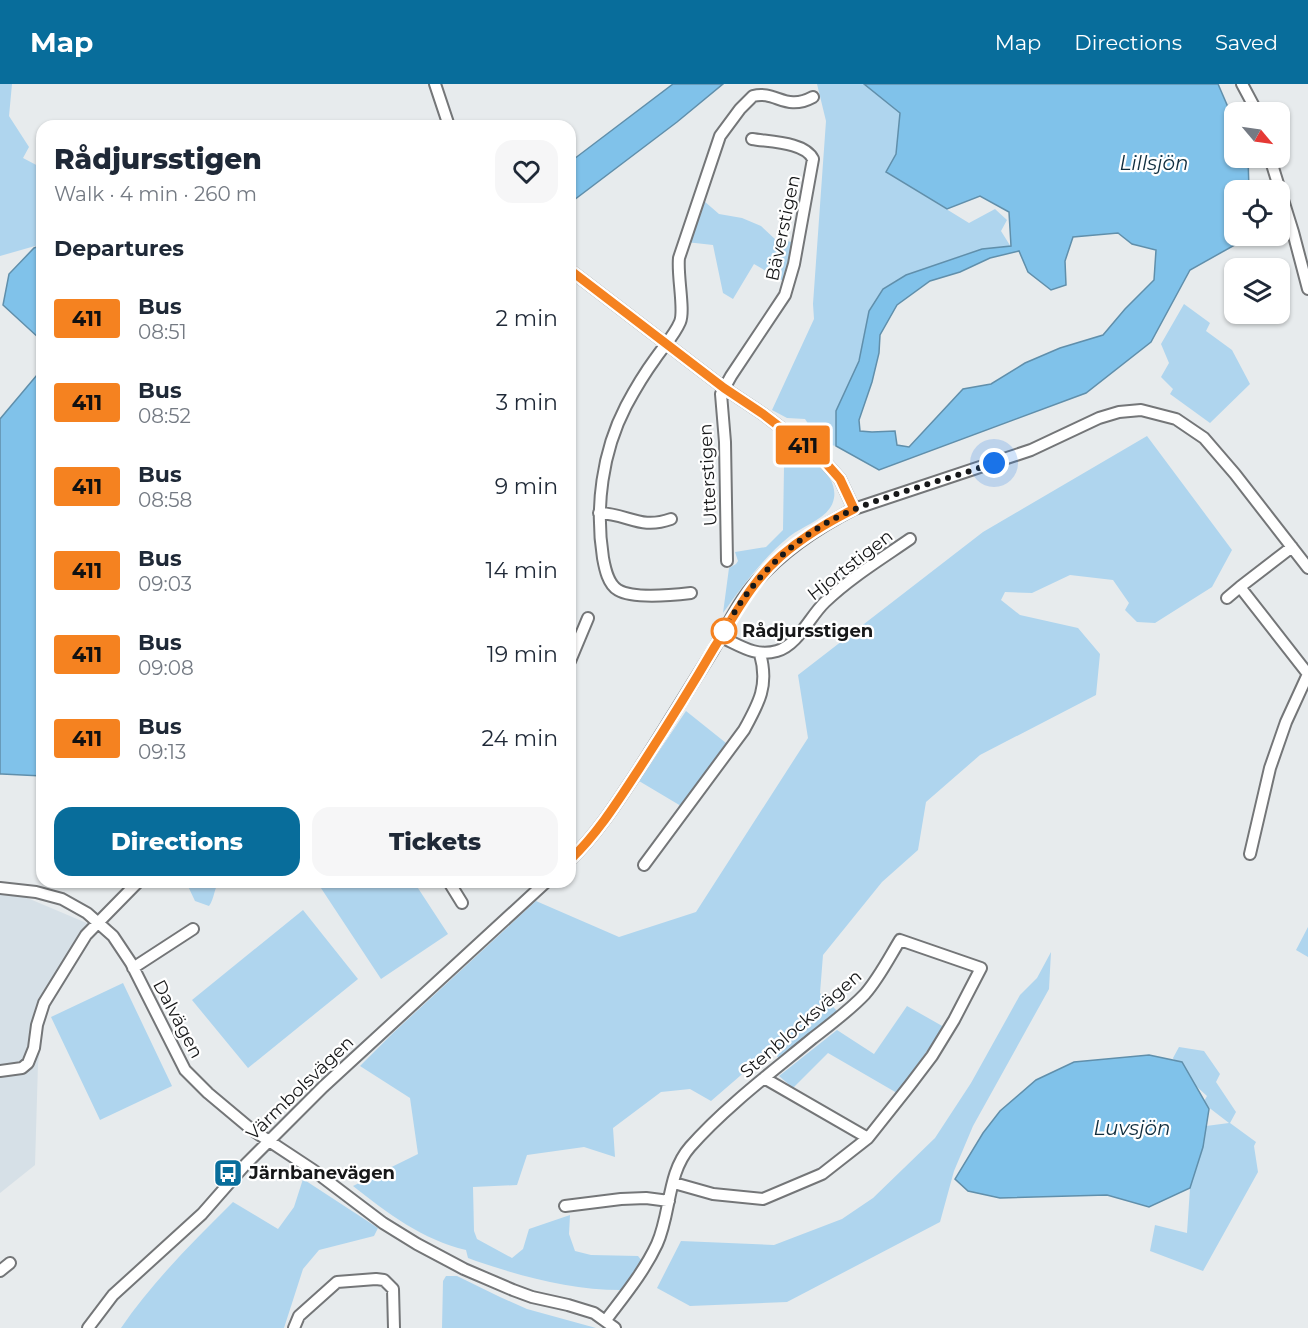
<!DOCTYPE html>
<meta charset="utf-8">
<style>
body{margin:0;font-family:Montserrat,sans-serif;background:#f6f6f7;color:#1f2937;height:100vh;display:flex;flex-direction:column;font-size:22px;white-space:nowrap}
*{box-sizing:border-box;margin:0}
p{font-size:20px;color:#747a83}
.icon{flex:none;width:33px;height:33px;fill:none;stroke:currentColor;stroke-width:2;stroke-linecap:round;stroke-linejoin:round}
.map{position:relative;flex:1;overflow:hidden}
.details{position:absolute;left:36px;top:36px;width:540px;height:768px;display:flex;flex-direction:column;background:#fff;border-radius:18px;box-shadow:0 2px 4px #0004}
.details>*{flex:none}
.badge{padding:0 12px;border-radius:4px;font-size:21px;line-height:39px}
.needle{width:39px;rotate:119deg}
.tools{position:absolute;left:1224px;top:18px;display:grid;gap:12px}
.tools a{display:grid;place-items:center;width:66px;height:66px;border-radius:12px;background:#fff;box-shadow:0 2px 4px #0004;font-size:30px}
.you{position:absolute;width:30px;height:30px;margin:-15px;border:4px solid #fff;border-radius:50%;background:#1a73e8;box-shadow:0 0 0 9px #1a73e833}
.map>.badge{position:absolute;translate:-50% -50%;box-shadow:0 0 0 3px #fff}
h2{padding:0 18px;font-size:22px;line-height:54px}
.round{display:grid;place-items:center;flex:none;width:63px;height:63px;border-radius:18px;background:#f6f6f7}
.head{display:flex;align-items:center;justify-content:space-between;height:102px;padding:0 18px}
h1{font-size:28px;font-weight:800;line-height:45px}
.button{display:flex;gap:12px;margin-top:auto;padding:12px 18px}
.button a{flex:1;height:69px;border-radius:18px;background:#086d9b;color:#fff;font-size:24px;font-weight:800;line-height:69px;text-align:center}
.button a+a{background:#f6f6f7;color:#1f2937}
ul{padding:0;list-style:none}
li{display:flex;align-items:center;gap:18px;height:84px;padding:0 18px}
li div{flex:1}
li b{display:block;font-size:22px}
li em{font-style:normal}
li .badge{min-width:66px;font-weight:700;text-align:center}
header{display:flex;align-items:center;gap:36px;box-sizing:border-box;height:84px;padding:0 30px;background:#086d9b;color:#fff}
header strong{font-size:28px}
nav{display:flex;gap:33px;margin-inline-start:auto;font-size:21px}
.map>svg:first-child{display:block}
.built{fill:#d6e0e7}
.green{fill:#afd5ee}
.water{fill:#80c2ea;stroke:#608fab;stroke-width:1.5;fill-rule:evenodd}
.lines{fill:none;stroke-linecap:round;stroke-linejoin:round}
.minor-casing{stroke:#747678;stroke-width:14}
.minor{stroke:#fff;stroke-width:10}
.line-casing{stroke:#fff;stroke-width:14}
.line{stroke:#f58220;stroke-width:9}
.walk{stroke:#171819;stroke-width:6;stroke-dasharray:0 10.8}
.stop-dot{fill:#fff;stroke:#f58220;stroke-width:3}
.labels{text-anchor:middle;stroke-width:4.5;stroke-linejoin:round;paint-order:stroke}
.street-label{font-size:18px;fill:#171819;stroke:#fff}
.stop-label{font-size:18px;font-weight:bold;fill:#171819;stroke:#fff;text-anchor:start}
.poi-label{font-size:18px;font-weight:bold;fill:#171819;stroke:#fff;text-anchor:start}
.water-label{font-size:20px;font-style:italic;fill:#0f2d3e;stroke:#fff}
</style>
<header>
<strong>Map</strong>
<nav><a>Map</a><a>Directions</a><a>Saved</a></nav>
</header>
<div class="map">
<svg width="1308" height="1244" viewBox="0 0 1308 1244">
<rect width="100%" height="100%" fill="#e7ebed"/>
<path class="built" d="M0 810 25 813 89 840 45 932 38 980 35 1081 0 1109Z"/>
<path class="green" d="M0 0H12L9 32 29 63 23 74 42 84V160L0 172Z
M817 0H864L900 29 896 70 886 88 969 139 995 125 1007 136 1001 147 1011 163 982 165 906 191 883 205 869 227 859 277 836 327V362L811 357 815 350 805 335 787 334 772 326 814 235 813 220 826 37Z
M704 117 719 130 742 134 761 142 776 156 793 158 783 197 754 180 733 215 723 209 713 161 686 158Z
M1184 220 1210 239 1206 247 1232 266 1250 300 1210 339 1170 310 1173 305 1161 293 1169 279 1161 260Z
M1147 352 1232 466 1212 503 1155 539 1137 538 1125 526 1129 519 1113 496 1070 491 1032 509 1005 508 1001 516 1020 531 1078 544 1100 570 1096 611 980 671 926 718 918 766 882 798 823 871 820 909 837 927 780 975 770 966 711 1017 690 1005 661 1008 613 1044 615 1073 584 1063 527 1071 517 1101 473 1103 474 1147 477 1155 512 1174 523 1165 529 1145 570 1131 569 1150 575 1167 591 1171 638 1172 642 1177 621 1206C572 1206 523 1193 476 1177L468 1174 466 1166C423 1156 387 1129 353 1102L418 1070 410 1014 360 982 393 949 536 817 619 853 696 828 808 654 798 591 983 448Z
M793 363C809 374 838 390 834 414 831 434 804 441 790 452 764 473 743 501 723 529L729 484 736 480 738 477 735 468 766 463 783 446 784 383Z
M686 627 726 659 681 722 639 697Z
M186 798H220C213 805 215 814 209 822L195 817Z
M317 798H414L448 850 381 895Z
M303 826 358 895 248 984 192 916Z
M1308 843V873L1296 866Z
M1051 868 1049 905 973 1042 954 1087 940 1138 787 1218 690 1222 657 1204 681 1157 774 1161 842 1135 873 1114 935 1054 971 999 1020 911 1037 894Z
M123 899 172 1002 100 1036 51 933Z
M907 922 944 943 897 1009 828 969 793 1004 779 992 837 946 874 970Z
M1179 963 1204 967 1220 990 1216 998 1236 1028 1230 1039 1256 1058 1254 1062 1258 1088 1203 1187 1150 1167 1155 1141 1187 1149 1190 1104 1203 1063 1206 1042 1229 1039 1203 1019 1207 1012 1195 1001 1181 993 1173 974Z
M303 1095 378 1144 374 1152 319 1166 303 1185 284 1244H121C153 1197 193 1158 233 1118L278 1145 294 1123Z
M446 1192H457L500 1213 527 1225 596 1244H442L443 1197Z"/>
<path class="water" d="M673 0H723L677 38 570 119V78Z
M864 0H1218L1234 37V74H1248L1249 106H1234V152L1249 153 1190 186 1151 258 1086 309 879 386 836 362V327L859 277 869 227 883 205 906 191 982 165 1011 162 1009 128 980 112 947 125 886 88 896 70 900 29ZM1118 149 1132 160 1156 166 1154 196 1125 225 1103 251 1060 264 1025 279 991 300 963 305 909 363 897 361 895 347 872 348 860 347 859 336 872 298 879 269 880 251 897 221 930 197 960 188 990 174 1019 167 1028 188 1051 206 1066 201 1065 177 1073 153Z
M42 161V268L40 255 3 221 9 190 34 164Z
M42 285V692L2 690H0V335Z
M1149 971 1182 978 1209 1025 1203 1063 1190 1104 1149 1123 1107 1111 1000 1114 968 1107 955 1095 983 1049 1000 1027 1036 996 1074 978Z"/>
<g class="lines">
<g class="minor-casing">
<path id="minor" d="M435 0 449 42
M1242 0 1257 28
M1270 74 1293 148 1308 205
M570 186 724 304 763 330 824 377 840 395 854 425
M599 429C629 430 640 446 671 435
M727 477 725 358 721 310 731 292 785 211 794 180 813 75C805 58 770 58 752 55
M691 509C674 511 633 515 618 506 608 500 605 485 603 474 595 424 602 368 626 322 634 307 644 290 655 275 663 263 674 252 680 238 685 227 677 191 679 174L720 52 740 25 753 12C776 6 785 28 813 13
M1227 514 1240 503
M721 553C741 562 755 573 777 567 798 561 810 532 825 518 850 494 881 475 910 455
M570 577 588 534
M1250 770 1270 684 1286 638 1308 590 1240 503 1292 463
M570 776C598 749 618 717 639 685 664 646 688 607 712 568 726 545 737 519 756 498 783 467 817 444 854 425L1031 366 1099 334 1119 328 1141 326 1176 335 1204 354 1235 390 1308 484
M644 781 744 646C759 619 769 601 760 570
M449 798 462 819
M0 804 36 808 62 815 87 829 113 852 131 879 185 986 208 1009 251 1045 313 1086 383 1139 417 1160 464 1185 513 1206 532 1213 568 1221 594 1229 615 1244
M133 884 193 845
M0 987 22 984 28 979 34 964 37 941 44 919 86 851 138 798
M764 994 868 1054
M565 1122 621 1115 646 1114 669 1117
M0 1187 10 1179
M606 1236C624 1212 644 1188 657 1160 671 1129 667 1089 690 1063 724 1024 773 987 813 954 831 940 850 926 865 910 879 894 889 874 900 856L981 884 954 936 932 972 910 1001 868 1054 822 1090 763 1115 713 1110 674 1099
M88 1244 113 1211 202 1130 245 1081 323 1003 546 798
M294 1244 299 1232 337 1198 376 1195 384 1196 393 1205 394 1244"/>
</g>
<use href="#minor" class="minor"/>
</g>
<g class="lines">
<g class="line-casing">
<path id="line" d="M570 186 724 304 763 330 824 377 840 395 854 425C828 438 803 453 781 472 751 498 735 531 714 564 690 605 665 645 639 685 618 717 598 749 570 776"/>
</g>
<use href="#line" class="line"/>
<path class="walk" d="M724 547C751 493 799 448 855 425 900 407 948 395 994 379"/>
</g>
<defs>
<g id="bus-square" transform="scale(1.5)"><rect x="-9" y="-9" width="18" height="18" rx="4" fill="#086d9b" stroke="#fff"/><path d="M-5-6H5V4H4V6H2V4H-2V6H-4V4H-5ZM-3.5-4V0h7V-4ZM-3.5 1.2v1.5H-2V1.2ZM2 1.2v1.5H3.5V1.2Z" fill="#fff"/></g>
</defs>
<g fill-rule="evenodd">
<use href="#bus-square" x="228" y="1089"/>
</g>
<circle class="stop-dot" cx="724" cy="547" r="12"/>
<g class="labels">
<g class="street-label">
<text transform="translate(783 144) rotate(-78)" y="6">Bäverstigen</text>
<text transform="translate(708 391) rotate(-93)" y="6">Utterstigen</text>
<text transform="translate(850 481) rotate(-38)" y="6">Hjortstigen</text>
<text transform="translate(178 935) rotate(62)" y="6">Dalvägen</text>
<text transform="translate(801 940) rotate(-41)" y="6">Stenblocksvägen</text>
<text transform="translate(300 1004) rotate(-44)" y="6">Värmbolsvägen</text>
</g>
<g class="stop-label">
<text x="742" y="553">Rådjursstigen</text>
</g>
<g class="poi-label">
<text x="249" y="1095">Järnbanevägen</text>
</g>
<g class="water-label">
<text x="1154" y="86">Lillsjön</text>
<text x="1132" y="1051">Luvsjön</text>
</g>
</g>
</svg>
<div class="tools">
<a><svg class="needle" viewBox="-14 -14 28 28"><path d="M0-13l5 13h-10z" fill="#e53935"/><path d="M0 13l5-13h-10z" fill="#747a83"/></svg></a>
<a><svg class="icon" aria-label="locate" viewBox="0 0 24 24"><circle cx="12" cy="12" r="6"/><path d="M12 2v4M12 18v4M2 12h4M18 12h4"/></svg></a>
<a><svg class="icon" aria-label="layers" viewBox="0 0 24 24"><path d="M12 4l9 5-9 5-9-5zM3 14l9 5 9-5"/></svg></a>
</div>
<div class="you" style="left:994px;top:379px"></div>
<b class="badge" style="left:803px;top:361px;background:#f58220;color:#111">411</b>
<section class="details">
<div class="head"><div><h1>Rådjursstigen</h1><p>Walk · 4 min · 260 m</p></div><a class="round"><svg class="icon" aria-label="heart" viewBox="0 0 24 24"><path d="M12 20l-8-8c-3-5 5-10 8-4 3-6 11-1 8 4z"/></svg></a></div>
<h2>Departures</h2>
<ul>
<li><span class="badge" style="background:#f58220;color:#111">411</span><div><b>Bus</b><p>08:51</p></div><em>2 min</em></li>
<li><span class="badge" style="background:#f58220;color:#111">411</span><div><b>Bus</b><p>08:52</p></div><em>3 min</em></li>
<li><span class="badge" style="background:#f58220;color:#111">411</span><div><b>Bus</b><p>08:58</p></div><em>9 min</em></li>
<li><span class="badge" style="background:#f58220;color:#111">411</span><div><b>Bus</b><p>09:03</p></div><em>14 min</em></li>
<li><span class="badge" style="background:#f58220;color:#111">411</span><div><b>Bus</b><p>09:08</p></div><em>19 min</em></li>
<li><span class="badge" style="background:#f58220;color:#111">411</span><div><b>Bus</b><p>09:13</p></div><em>24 min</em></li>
</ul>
<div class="button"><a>Directions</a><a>Tickets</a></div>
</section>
</div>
